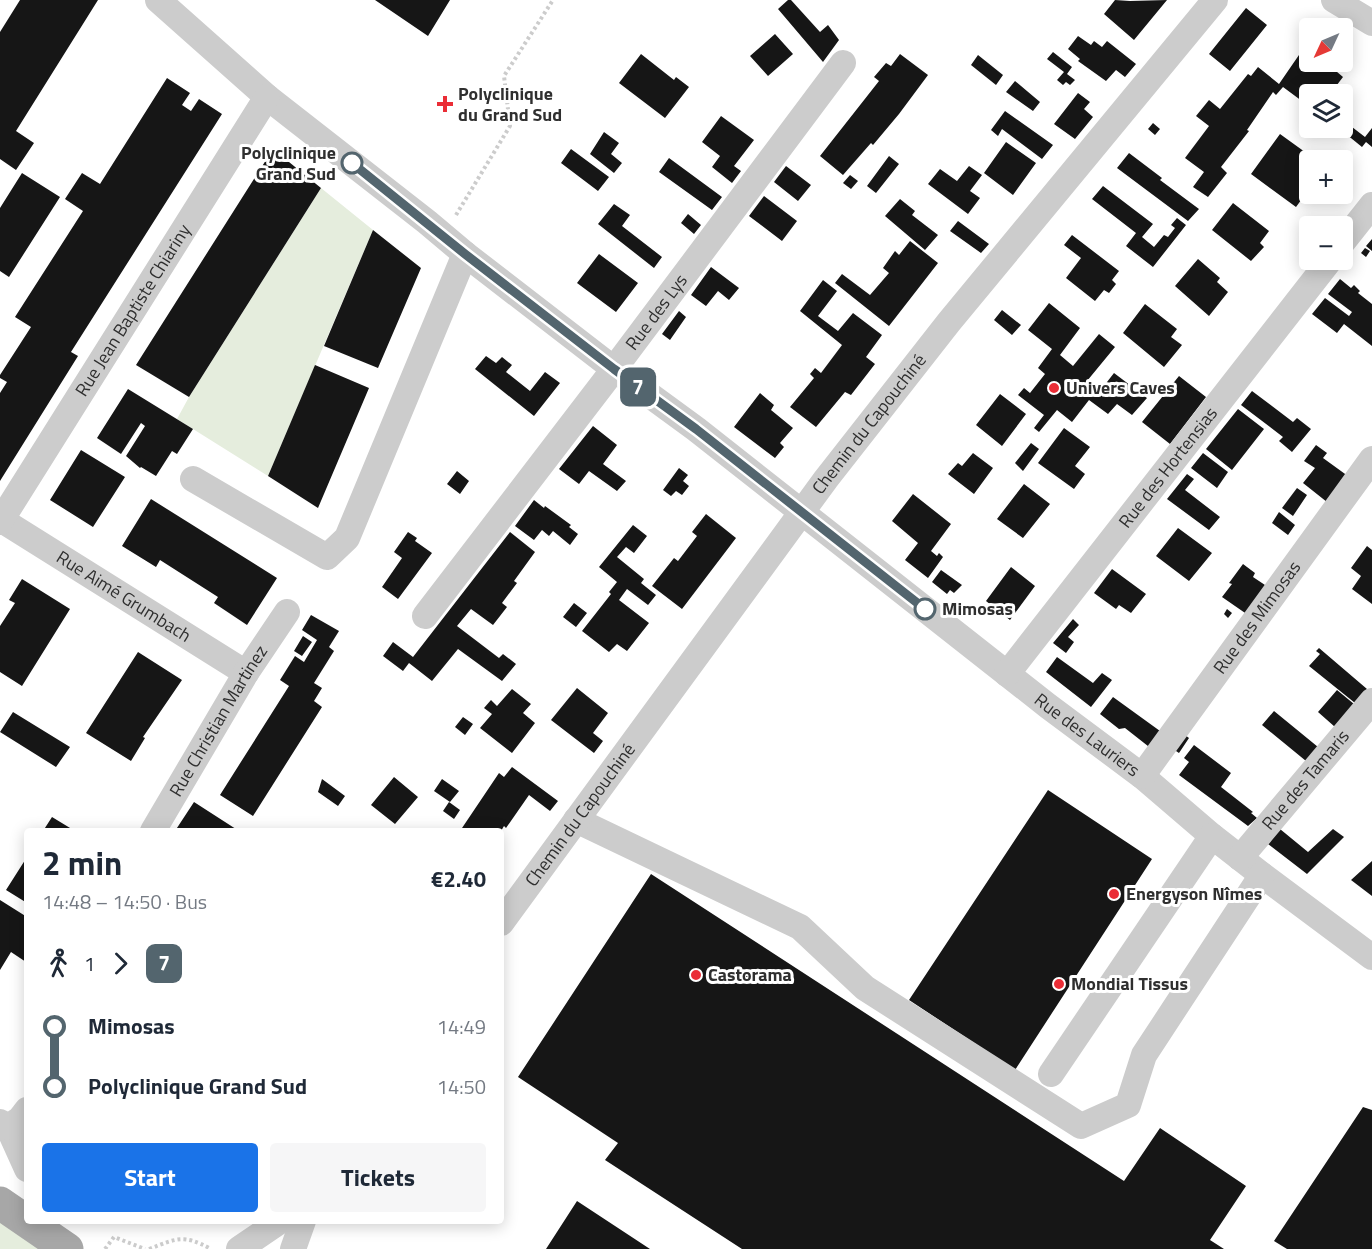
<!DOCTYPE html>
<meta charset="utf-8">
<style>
body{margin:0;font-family:"Titillium Web",sans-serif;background:#f6f6f7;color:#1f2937;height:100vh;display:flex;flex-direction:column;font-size:22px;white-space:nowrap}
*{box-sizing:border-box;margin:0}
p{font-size:20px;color:#747a83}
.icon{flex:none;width:33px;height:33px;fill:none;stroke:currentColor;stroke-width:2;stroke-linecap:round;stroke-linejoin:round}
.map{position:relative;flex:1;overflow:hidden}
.details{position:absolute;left:24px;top:828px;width:480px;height:396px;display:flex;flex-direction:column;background:#fff;border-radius:6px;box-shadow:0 3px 15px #0003}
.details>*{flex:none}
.badge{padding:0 12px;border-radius:9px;font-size:21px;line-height:39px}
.needle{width:39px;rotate:226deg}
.controls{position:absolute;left:1299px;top:18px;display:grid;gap:12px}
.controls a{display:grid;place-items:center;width:54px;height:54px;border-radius:6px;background:#fff;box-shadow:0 3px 15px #0003;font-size:30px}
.map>.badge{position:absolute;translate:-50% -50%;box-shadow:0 0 0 3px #fff}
.legs{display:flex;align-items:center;gap:9px;height:66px;padding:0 18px;font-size:20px}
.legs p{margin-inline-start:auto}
.overview{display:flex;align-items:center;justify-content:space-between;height:102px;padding:0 18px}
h1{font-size:33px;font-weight:700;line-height:45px}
.primary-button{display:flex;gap:12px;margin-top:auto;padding:12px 18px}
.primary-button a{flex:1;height:69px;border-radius:6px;background:#1a73e8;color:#fff;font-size:24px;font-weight:700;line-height:69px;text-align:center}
.primary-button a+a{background:#f6f6f7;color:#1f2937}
ul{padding:0 18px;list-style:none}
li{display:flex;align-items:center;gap:21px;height:60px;font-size:22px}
li i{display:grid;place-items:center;width:9px;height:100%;margin:0 8px;background:currentColor}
li i::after{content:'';width:15px;height:15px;margin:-8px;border:4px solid;border-radius:50%;background:#fff}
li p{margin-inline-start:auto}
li:first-child i{background:linear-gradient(#0000 50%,currentColor 0)}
li:last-child i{background:linear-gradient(currentColor 50%,#0000 0)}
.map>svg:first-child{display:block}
.green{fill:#e5eddd}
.building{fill:#161616}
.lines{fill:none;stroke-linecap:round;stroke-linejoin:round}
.path{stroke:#ccc;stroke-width:4;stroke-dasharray:3 3;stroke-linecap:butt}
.minor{stroke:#ccc;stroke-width:26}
.major{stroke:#a7a7a7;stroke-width:33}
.line-1-casing{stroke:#fff;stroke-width:14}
.line-1{stroke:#53656e;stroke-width:9}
.poi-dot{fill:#ea2d36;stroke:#fff;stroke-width:2}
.stop-1-dot{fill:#fff;stroke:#53656e;stroke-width:3}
.labels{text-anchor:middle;stroke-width:6;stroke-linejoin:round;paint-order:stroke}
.poi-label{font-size:18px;font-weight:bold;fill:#2f2f2f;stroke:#fff;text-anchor:start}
.stop-label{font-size:18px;font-weight:bold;fill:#2f2f2f;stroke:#fff;text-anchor:end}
.street-label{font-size:18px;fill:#2f2f2f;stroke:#fff}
</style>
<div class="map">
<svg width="1372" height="1249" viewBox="0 0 1372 1249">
<rect width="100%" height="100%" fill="#fff"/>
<path class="green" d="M321 188 373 230 268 476 177 419 189 397Z
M0 1220 43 1249H0Z"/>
<path class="building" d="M20 0H98L16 131 34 143 16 170 0 159V32Z
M375 0H450L428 36Z
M788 0H791L820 32 828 25 839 40 823 62 778 9Z
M1115 0 1130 1 1167 0 1134 40 1104 14Z
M1246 8 1267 25 1230 71 1209 54Z
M775 34 793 54 768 76 750 56Z
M1078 36 1091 45 1094 41 1102 47 1107 41 1136 64 1125 77 1116 70 1106 81 1078 61 1080 59 1068 49Z
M1310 39V62H1334L1330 66 1343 77 1330 94H1310V107L1283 87 1276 95 1273 92 1247 130 1249 131 1221 167 1227 173 1208 197 1193 187 1204 172 1185 158 1209 126 1196 116 1209 100 1220 109 1248 74 1251 76 1258 67 1279 84Z
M1053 52 1072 67 1067 74 1075 80 1070 85 1066 82 1063 85 1057 80 1064 72 1047 59Z
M641 54 674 80 676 77 689 87 665 118 619 83Z
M900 54 928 75 899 114 873 145 871 143 843 175 820 156 879 81 874 77 886 63 891 66Z
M978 55 1003 75 996 85 971 65Z
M167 78 190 93 182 105 191 111 199 99 222 114 71 352 78 356 0 481V393L7 382 0 378V375L31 327 15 317 83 211 65 199 82 173 100 184Z
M1015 81 1040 102 1033 111 1006 92Z
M1078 93 1090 102 1084 109 1093 117 1075 139 1054 124Z
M1005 111 1053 145 1042 159 1002 129 998 136 991 130Z
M721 116 754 140 734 166 741 171 732 183 712 167 720 156 702 142Z
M1153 123 1160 129 1155 135 1148 129Z
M1352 127 1365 137 1372 128V147L1366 142 1362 147 1346 134Z
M604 132 619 143 611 154 622 163 614 173 590 154Z
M1280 134 1316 160H1310V188L1296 207 1251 174Z
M1006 142 1036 163 1013 195 984 173Z
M273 149 321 188 189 397 136 365Z
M571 149 609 177 598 191 561 163Z
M1129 153 1162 178 1160 180 1199 209 1188 221 1117 168Z
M889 156 899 164 876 193 867 186Z
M669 158 722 197 712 210 659 172Z
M786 166 811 185 798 201 774 182Z
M969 166 982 175 970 191 980 198 968 214 928 184 940 169 957 181Z
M22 173 60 197 9 277 0 271V208Z
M850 175 858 181 851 189 843 183Z
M1103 186 1153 224 1142 237 1154 247 1164 235 1168 237 1175 228 1171 225 1177 218 1186 225 1153 267 1126 246 1136 233 1092 199Z
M764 196 797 221 782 241 749 216Z
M900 199 915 211 912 215 938 235 925 250 885 216Z
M1233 203 1269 231 1260 243 1264 247 1251 261 1212 230Z
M614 204 630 215 622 226 662 257 654 268 598 224Z
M688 214 701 225 694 234 681 223Z
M958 221 989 244 981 253 950 231Z
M373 230 421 268 378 368 324 346Z
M1072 235 1119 271 1112 280 1116 284 1109 293 1104 290 1095 301 1066 278 1081 258 1064 245Z
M1372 239V251L1366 246Z
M910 241 938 263 889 326 835 283 842 274 870 295 889 273 883 268 895 251 899 255Z
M1365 248 1370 251 1366 257 1361 253Z
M599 254 638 283 616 312 577 283Z
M1198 259 1220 278 1217 282 1228 292 1209 316 1175 286Z
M711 267 739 288 729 300 718 291 706 306 691 295Z
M1340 279 1351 288 1354 285 1360 291 1358 293 1372 304V346L1344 324 1337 333 1312 314 1325 298 1349 316 1352 312 1328 294Z
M823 280 837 291 818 316 838 331 853 313 882 335 866 357 875 364 851 395 845 392 816 427 790 407 814 378 810 374 815 368 821 373 842 345 800 311Z
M1049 303 1080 328 1060 355 1073 366 1099 334 1115 347 1087 381 1100 391 1114 373 1147 398 1132 415 1117 404 1108 414 1089 400 1072 422 1057 410 1039 432 1034 428 1044 415 1018 395 1024 388 1030 393 1045 374 1038 368 1052 349 1028 330Z
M1145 304 1177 329 1171 337 1182 345 1164 367 1123 333Z
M1002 310 1021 325 1012 335 994 320Z
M679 311 686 317 670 340 662 334Z
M486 356 496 363 502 357 512 365 506 372 530 391 545 372 560 383 534 416 475 369Z
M315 365 369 388 318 508 268 476Z
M1179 376 1206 397 1170 444 1142 422Z
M128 389 193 429 177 454 172 451 156 476 141 467 140 468 126 456 145 426 141 423 121 454 97 438Z
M1252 391 1293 422 1297 418 1311 429 1292 452 1279 441 1283 437 1241 405Z
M760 393 774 405 771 410 793 428 780 443 784 447 775 458 734 427Z
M1000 394 1026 414 1002 446 976 425Z
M1238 409 1264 429 1232 470 1206 449Z
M593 426 617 445 603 464 626 481 617 491 589 471 579 484 559 469Z
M1064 428 1090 447 1075 466 1085 474 1074 489 1038 463Z
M1031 443 1039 449 1023 471 1015 463Z
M1316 445 1327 453 1323 458 1352 479 1332 506 1303 483 1315 468 1304 461Z
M81 450 125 477 93 527 50 500Z
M973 453 993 468 974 494 948 474 958 463 962 466Z
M1203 453 1228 472 1217 488 1191 468Z
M679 468 688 475 683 481 689 486 682 495 676 491 671 496 663 490Z
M457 471 469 481 460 494 447 484Z
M1187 474 1194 479 1185 490 1220 517 1209 530 1167 499Z
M1024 484 1050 504 1023 538 997 519Z
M1297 488 1307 495 1293 516 1282 508Z
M913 494 951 524 931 551 937 556 939 553 943 557 928 578 905 560 918 543 892 521Z
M151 499 277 578 247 625 214 603 218 597 160 560 156 567 122 546Z
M534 500 544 508 545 506 571 525 569 527 578 534 570 545 553 531 549 536 542 530 534 540 515 526Z
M1279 512 1295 525 1288 535 1272 523Z
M706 514 736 538 682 609 652 586 674 558 678 561 697 536 692 532Z
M633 525 647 536 634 553 626 547 617 557 644 579 641 583 656 595 648 605 627 589 619 600 649 623 627 651 617 644 609 652 582 631 611 594 609 592 617 582 599 567Z
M1178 528 1212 553 1189 581 1156 556Z
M408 532 417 538 415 541 432 553 398 599 382 587 402 558 394 552Z
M510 532 535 552 514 581 517 583 502 603 507 607 493 625 471 609 457 626 499 658 503 654 516 664 502 681 458 649 432 681 409 663 403 671 383 656 393 642 413 657Z
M1367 546 1372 550V604L1352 589 1361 576 1351 568Z
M1243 564 1255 573 1253 577 1268 587 1248 615 1222 597 1232 584 1229 583Z
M1011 567 1035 586 1010 620 986 601Z
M1112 569 1146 594 1131 613 1119 605 1116 609 1094 593Z
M941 570 962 585 954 593 950 590 947 594 932 582Z
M22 579 70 609 22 686 0 672V626L15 603 9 600Z
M574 603 587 613 576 627 563 617Z
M1227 609 1232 613 1228 618 1224 614Z
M311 615 339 631 329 647 334 651 314 683 322 688 314 701 322 707 253 816 220 795 289 686 280 680 295 656 304 662 317 640 302 630Z
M1073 619 1079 625 1068 637 1074 642 1066 653 1053 643Z
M303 636 312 642 302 656 294 651Z
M1319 648 1367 689 1355 703 1309 666 1320 654 1316 651Z
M138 652 182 680 143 737 145 738 131 761 86 733Z
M1057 657 1093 683 1102 673 1112 680 1091 707 1046 672Z
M577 688 608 713 593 733 603 741 594 753 551 720Z
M512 689 531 704 523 713 535 723 512 753 480 728 492 714 484 708 491 700 497 706Z
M1337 690 1354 704 1335 727 1318 712Z
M1113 697 1160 731 1153 750 1125 728 1119 729 1100 714Z
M1274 711 1318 747 1306 761 1262 725Z
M13 712 70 747 56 767 0 732Z
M463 717 473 724 465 735 455 727Z
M1181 732 1189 738 1179 753 1170 747Z
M1194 745 1231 773 1221 787 1253 812 1251 813 1257 818 1248 826 1179 775 1189 762 1184 758Z
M512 767 558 801 550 811 529 795 506 828 504 826 501 831H460L499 773 504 777Z
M394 777 418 797 395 824 371 805Z
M322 779 345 796 338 806 318 792Z
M442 779 459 791 450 802 434 791Z
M1048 790 1152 859 1015 1070 909 1000Z
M194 802 239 831H175Z
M449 802 460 810 454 819 443 811Z
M52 817 75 831H43Z
M1280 829 1308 852 1333 829 1344 837 1307 874 1268 844Z
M27 857V903L6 890Z
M1372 861V896L1351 880Z
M651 874 1124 1181 1160 1128 1246 1186 1210 1240 1224 1249H742L605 1160 618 1143 518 1077Z
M0 900 27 917V960L26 962 11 952 0 970Z
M1363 1107 1372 1110V1249H1287L1274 1241Z
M577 1201 650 1249H546Z"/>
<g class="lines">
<path class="path" d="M456 215 510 126 504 76 553 0
M105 1249 114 1237 145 1249
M149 1249C178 1238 183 1234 211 1249"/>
<g class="minor">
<path id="s1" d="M158 0 267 97 427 222 465 254 614 369 696 429 1048 706 1142 776 1212 836 1262 875 1372 957"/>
<path d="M1334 0 1372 23"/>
<path d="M1342 243 1372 205"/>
<path d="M193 479 327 557 347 538 465 254"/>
<path id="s2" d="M0 519 246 673"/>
<path id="s3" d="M0 522 267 97"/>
<path id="s4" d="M425 616 605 381 843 63"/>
<path id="s5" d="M1007 674 1330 260"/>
<path id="s6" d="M1142 776 1372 459"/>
<path d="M576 820 800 927 865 988 1081 1126 1128 1105 1144 1055 1262 875"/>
<path id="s7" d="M153 831 246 673 287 612"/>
<path id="s8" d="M1240 858 1372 701"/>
<path id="s9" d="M501 923 826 479 949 322 1215 0"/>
<path d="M1051 1074 1212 836"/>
<path d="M0 1122 8 1127 27 1169"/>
<path d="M8 1127 20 1119 27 1110"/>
<path d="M239 1249 280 1221"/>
<path d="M293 1249 303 1221"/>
</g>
<path class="major" d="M0 1203 67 1249"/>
</g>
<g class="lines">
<g class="line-1-casing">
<path id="line-1" d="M352 163 465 254 614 369 696 429 925 609"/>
</g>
<use href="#line-1" class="line-1"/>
</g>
<g class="poi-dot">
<path d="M442 95h6v6h6v6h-6v6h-6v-6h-6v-6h6z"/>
<circle cx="1054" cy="388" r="6"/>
<circle cx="1114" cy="894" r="6"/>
<circle cx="696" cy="975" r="6"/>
<circle cx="1059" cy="984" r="6"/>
</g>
<g class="stop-1-dot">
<circle cx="352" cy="163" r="10"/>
<circle cx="925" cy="609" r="10"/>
</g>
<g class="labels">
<g class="poi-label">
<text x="458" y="100">Polyclinique<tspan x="458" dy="21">du Grand Sud</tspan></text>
<text x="1066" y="394">Univers Caves</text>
<text x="1126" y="900">Energyson Nîmes</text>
<text x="708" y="981">Castorama</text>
<text x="1071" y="990">Mondial Tissus</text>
</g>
<g class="stop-label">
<text x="336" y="159">Polyclinique<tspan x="336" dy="21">Grand Sud</tspan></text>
<text x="942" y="615" text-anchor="start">Mimosas</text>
</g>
<g class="street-label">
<text dy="6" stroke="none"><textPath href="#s3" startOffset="250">Rue Jean Baptiste Chiariny</textPath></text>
<text dy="6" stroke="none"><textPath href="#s4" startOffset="382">Rue des Lys</textPath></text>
<text dy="6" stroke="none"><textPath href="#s9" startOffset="620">Chemin du Capouchiné</textPath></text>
<text dy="6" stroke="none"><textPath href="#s5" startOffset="262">Rue des Hortensias</textPath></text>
<text dy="6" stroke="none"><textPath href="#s2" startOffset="146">Rue Aimé Grumbach</textPath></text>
<text dy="6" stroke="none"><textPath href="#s6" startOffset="196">Rue des Mimosas</textPath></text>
<text dy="6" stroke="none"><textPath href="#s7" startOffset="128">Rue Christian Martinez</textPath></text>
<text dy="6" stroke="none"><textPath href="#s1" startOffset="1185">Rue des Lauriers</textPath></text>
<text dy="6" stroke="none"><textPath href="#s8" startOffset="102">Rue des Tamaris</textPath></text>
<text dy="6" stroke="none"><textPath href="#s9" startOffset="134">Chemin du Capouchiné</textPath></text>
</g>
</g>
</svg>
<div class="controls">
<a><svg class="needle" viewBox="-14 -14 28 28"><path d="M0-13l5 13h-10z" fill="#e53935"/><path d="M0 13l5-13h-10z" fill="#747a83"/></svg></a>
<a><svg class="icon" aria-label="layers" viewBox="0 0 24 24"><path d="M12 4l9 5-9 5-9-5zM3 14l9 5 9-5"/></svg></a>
<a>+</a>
<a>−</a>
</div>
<b class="badge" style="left:638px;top:387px;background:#53656e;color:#fff">7</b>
<section class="details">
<div class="overview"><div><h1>2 min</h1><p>14:48 – 14:50 · Bus</p></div><b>€2.40</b></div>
<div class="legs"><svg class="icon" aria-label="walk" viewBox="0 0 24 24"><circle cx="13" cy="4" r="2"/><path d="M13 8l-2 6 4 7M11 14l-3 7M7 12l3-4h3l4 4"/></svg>1<svg class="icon" aria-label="forward" viewBox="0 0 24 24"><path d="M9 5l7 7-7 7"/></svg><b class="badge" style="background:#53656e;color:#fff">7</b></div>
<ul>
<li><i style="color:#53656e"></i><b>Mimosas</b><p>14:49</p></li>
<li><i style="color:#53656e"></i><b>Polyclinique Grand Sud</b><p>14:50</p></li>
</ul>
<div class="primary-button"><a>Start</a><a>Tickets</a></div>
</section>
</div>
